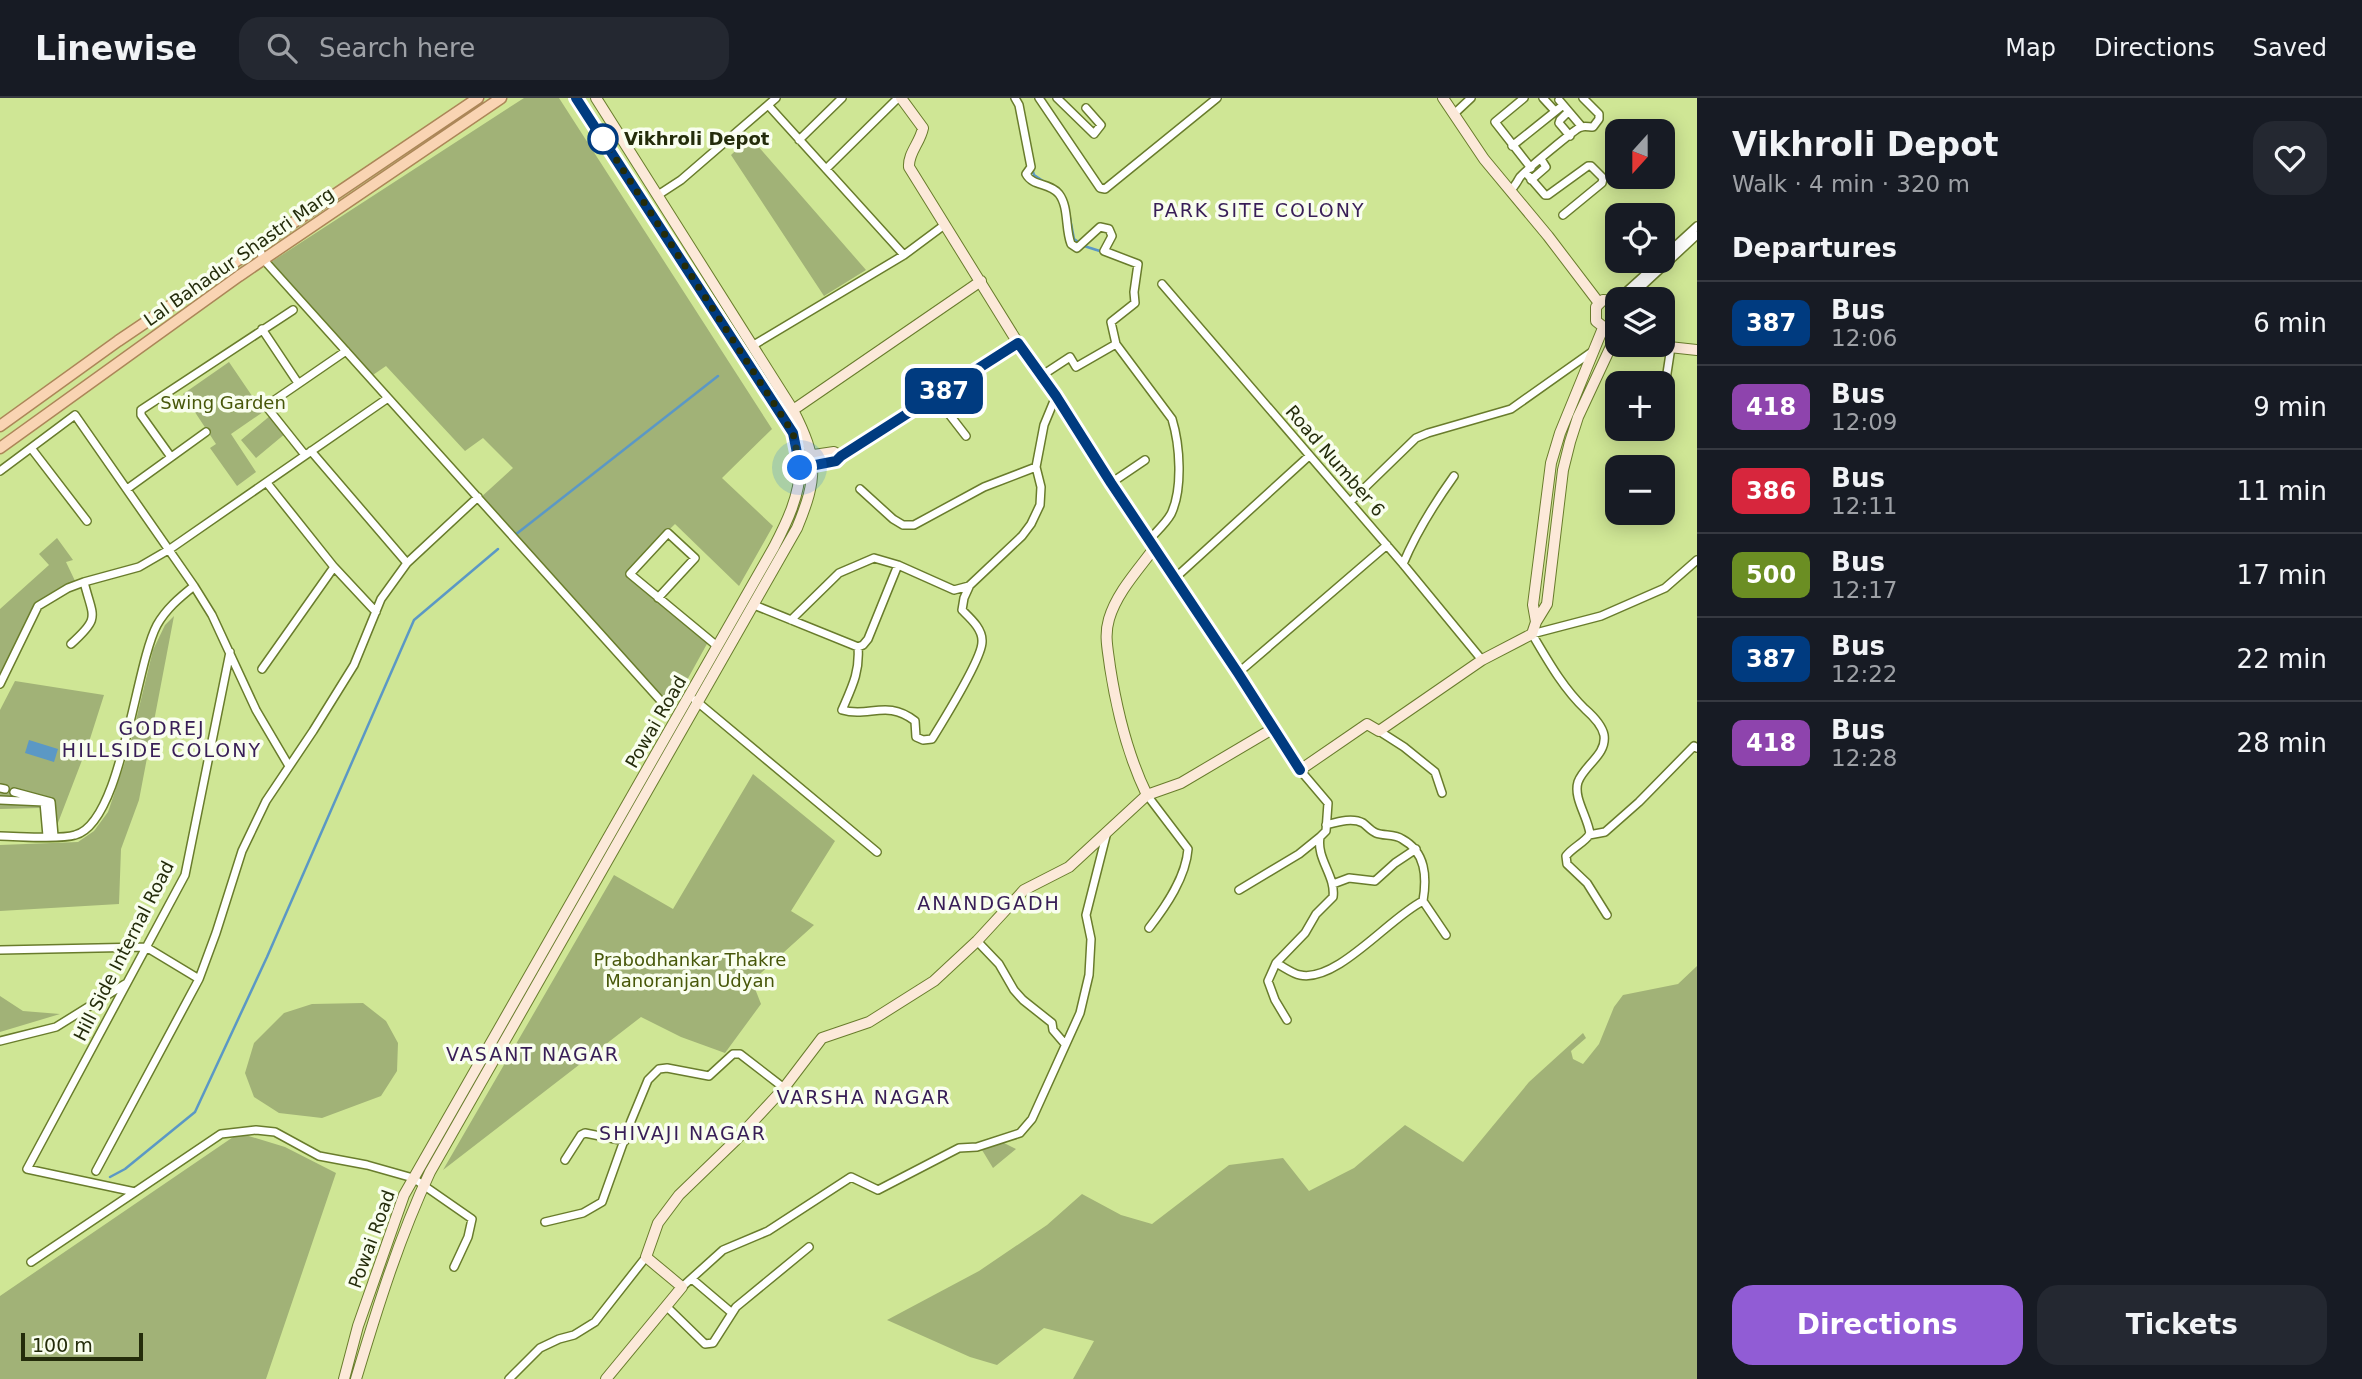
<!DOCTYPE html>
<meta charset="utf-8">
<style>
body{margin:0;font-family:"DejaVu Sans",sans-serif;background:#242831;color:#f1f3f6;height:100vh;display:flex;flex-direction:column;font-size:26px;white-space:nowrap}
*{box-sizing:border-box;margin:0}
p{font-size:23px;color:#9ea1a6}
.icon{flex:none;width:38px;height:38px;fill:none;stroke:currentColor;stroke-width:2;stroke-linecap:round;stroke-linejoin:round}
.map{position:relative;flex:1;overflow:hidden}
.side{display:flex;flex-direction:column;background:#171b24;width:665px}
.side>*{flex:none}
.badge{padding:0 14px;border-radius:10px;font-size:24px;line-height:46px}
.needle{width:46px;rotate:201deg}
.controls{position:absolute;left:1605px;top:21px;display:grid;gap:14px}
.controls a{display:grid;place-items:center;width:70px;height:70px;border-radius:14px;background:#171b24;box-shadow:0 4px 18px #0003;font-size:35px}
.scale{position:absolute;left:21px;bottom:18px;width:122px;box-sizing:border-box;padding-left:7px;border:4px solid #242c0b;border-top:0;font-size:19px;line-height:24px;white-space:nowrap;color:#242c0b;-webkit-text-stroke:5px #f9feee;paint-order:stroke}
.you{position:absolute;width:35px;height:35px;margin:-18px;border:5px solid #fff;border-radius:50%;background:#1a73e8;box-shadow:0 0 0 10px #1a73e833}
.map>.badge{position:absolute;translate:-50% -50%;box-shadow:0 0 0 4px #fff}
h2{padding:0 35px;font-size:26px;line-height:63px}
.round{display:grid;place-items:center;flex:none;width:74px;height:74px;border-radius:21px;background:#242831}
.overview{display:flex;align-items:center;justify-content:space-between;height:119px;padding:0 35px}
h1{font-size:33px;font-weight:700;line-height:52px}
.button{display:flex;gap:14px;margin-top:auto;padding:14px 35px}
.button a{flex:1;height:80px;border-radius:21px;background:#915cd5;color:#fff;font-size:28px;font-weight:700;line-height:80px;text-align:center}
.button a+a{background:#242831;color:#f1f3f6}
ul{padding:0;list-style:none}
li{display:flex;align-items:center;gap:21px;height:84px;padding:0 35px;border-top:2px solid #363941}
li div{flex:1}
li b{display:block;font-size:26px}
li em{font-style:normal}
li .badge{min-width:77px;font-weight:700;text-align:center}
header{display:flex;align-items:center;gap:42px;box-sizing:border-box;height:98px;padding:0 35px;background:#171b24;border-bottom:2px solid #363941}
header strong{font-size:33px}
nav{display:flex;gap:38px;margin-inline-start:auto;font-size:24px}
.search{width:490px;height:63px;background:#242831;display:flex;align-items:center;gap:18px;box-sizing:border-box;padding:0 24px;border-radius:21px;color:#9ea1a6;font-size:26px}
main{display:flex;flex:1;min-height:0}
.map>svg:first-child{display:block}
.green{fill:#a1b277}
.water{fill:#5b98c5}
.lines{fill:none;stroke-linecap:round;stroke-linejoin:round}
.stream{stroke:#5b98c5;stroke-width:2.5}
.street-casing{stroke:#697c2c;stroke-width:10}
.secondary-casing{stroke:#697c2c;stroke-width:12}
.primary-casing{stroke:#ac8658;stroke-width:13}
.street{stroke:#fff;stroke-width:7}
.secondary{stroke:#fce9d9;stroke-width:10}
.primary{stroke:#f9d4b3;stroke-width:10}
.line-casing{stroke:#fff;stroke-width:16}
.line{stroke:#003b80;stroke-width:10}
.walk{stroke:#242c0b;stroke-width:7;stroke-dasharray:0 12.6}
.stop-dot{fill:#fff;stroke:#003b80;stroke-width:3.5}
.labels{text-anchor:middle;stroke-width:7;stroke-linejoin:round;paint-order:stroke}
.stop-label{font-size:18px;font-weight:bold;fill:#242c0b;stroke:#f9feee;text-anchor:start}
.street-label{font-size:18px;fill:#242c0b;stroke:#f9feee}
.park-label{font-size:18px;fill:#475709;stroke:#f9feee}
.neighbourhood-label{font-size:19px;letter-spacing:2px;fill:#381e57;stroke:#f9feee}
</style>
<header>
<strong>Linewise</strong>
<div class="search"><svg class="icon" aria-label="search" viewBox="0 0 24 24"><circle cx="10" cy="10" r="6"/><path d="M15 15l6 6"/></svg>Search here</div>
<nav><a>Map</a><a>Directions</a><a>Saved</a></nav>
</header>
<main>
<div class="map">
<svg width="1697" height="1281" viewBox="0 0 1697 1281">
<rect width="100%" height="100%" fill="#cfe695"/>
<path class="green" d="M524 0H559L772 331 722 380 773 428 739 488 675 426 629 471 708 544 670 613 479 401 513 370 483 340 465 353 386 268 370 279 271 164Z
M750 39 866 172 824 198 731 57Z
M229 264 263 314 231 336 256 374 237 388 210 350 216 346 183 296Z
M271 317 286 335 256 360 241 342Z
M57 440 73 462 66 464 76 485 37 511 0 579V511L49 467 39 456Z
M174 518 139 702 121 751 119 806 0 813V747L78 744 94 733 108 714 128 655 153 552 165 527Z
M15 583 104 597 89 644 56 730H42L40 710 0 711V612Z
M753 676 835 743 791 813 814 827 752 883 761 906 725 955 681 939 641 919 443 1072 614 777 673 811Z
M1697 868V1281H1073L1094 1243 1044 1230 997 1267 970 1259 887 1222 979 1173 1047 1127 1082 1096 1121 1117 1152 1126 1229 1067 1283 1060 1309 1093 1354 1070 1405 1027 1463 1064 1529 984 1583 935 1586 940 1571 953 1573 961 1583 966 1599 946 1614 909 1623 897 1678 886Z
M0 898 23 913 60 916 0 934Z
M363 905 386 923 398 945 397 973 381 998 322 1020 279 1015 254 999 245 975 254 945 284 915 312 906Z
M239 1035 285 1049 336 1075 266 1281H0V1198Z
M1002 1044 1016 1051 993 1070 982 1052Z"/>
<path class="water" d="M29 642 58 651 54 664 25 655Z"/>
<g class="lines">
<path class="stream" d="M1032 70 1034 77 1043 83
M1068 110 1074 141 1084 148 1103 154
M515 437 718 278
M110 1079 125 1071 195 1014 267 859 414 522 498 451"/>
<g class="street-casing">
<path id="street" d="M1015 0 1019 7 1031 69 1026 76C1033 89 1049 84 1059 96 1069 109 1065 131 1071 146L1077 150 1100 129 1109 131 1112 138 1104 153 1138 166 1134 194 1135 205 1111 224 1116 246 1172 321C1180 347 1183 391 1171 416 1166 425 1156 434 1149 442
M1039 0 1100 90 1105 91 1217 0
M1057 0 1094 36 1101 27 1086 10
M1524 0 1495 24 1531 70
M1543 0 1555 13
M1559 2 1582 29
M768 7 904 157
M1568 14 1560 22 1559 25 1570 38
M1455 15 1471 0
M799 42 842 0
M1512 48 1562 8
M826 71 898 0
M1526 75 1545 97H1548L1588 68H1591L1603 80 1602 85 1563 117
M1531 82 1546 69 1541 61
M1510 92C1516 88 1516 85 1520 79 1525 73 1576 30 1581 29 1585 28 1589 29 1593 29L1599 21V16L1583 0
M658 97 681 82 776 0
M259 149 263 161 660 602
M1662 160 1697 128
M1162 186 1403 466 1482 562
M1618 201 1660 163
M1628 201 1697 137
M262 231 298 285
M752 248 904 157 943 128
M1041 278 1070 259 1076 269 1116 246
M935 298 966 338
M1662 308 1671 249
M31 350 87 423
M311 353 407 465
M305 357 266 308 346 253
M171 359 141 317V312L293 212
M0 373 75 317 194 488C179 500 166 511 157 527 135 568 122 725 75 737 59 742 18 738 0 738
M267 385 334 469 376 514
M1111 385 1145 362
M127 391 206 334
M860 391 893 421 903 427H914L984 389 1036 369
M1350 404 1416 340 1428 335 1511 311 1593 253
M1403 466C1416 435 1434 406 1454 378
M1174 481 1309 358
M194 488 212 517 256 612 289 668
M658 500 695 460 668 435 630 476 717 548
M754 507 858 549 863 547 868 541 898 467
M791 522 839 475 874 460 898 467 954 492 969 488 1022 438 1031 426 1040 407 1041 389 1036 369 1044 327 1056 298
M71 546C101 519 93 520 84 484
M858 549C860 574 852 589 842 612 869 620 887 601 915 623L916 639 923 642 932 641C943 623 982 561 982 544 983 531 970 520 962 512L964 500 969 489
M230 554 185 777 27 1071 135 1094 221 1036 256 1032 275 1034 319 1058 367 1067 413 1080 472 1121 468 1139 454 1169
M262 571 334 469
M1238 575 1387 447
M0 586 38 508 68 490 84 484 139 469 170 451 388 300
M695 602 877 754
M1379 633 1404 649 1435 674 1442 695
M0 690 5 691
M14 694 51 704 54 738
M1147 697 1188 751C1186 779 1166 808 1149 830
M0 702 44 704 47 738
M1326 727C1337 724 1352 719 1363 725 1367 728 1371 733 1376 735 1384 738 1395 736 1402 741 1426 754 1427 779 1423 803L1446 837
M1589 737 1605 734 1639 704 1694 648 1697 650
M1333 786 1349 780 1375 783 1395 765 1416 751
M1239 792 1299 756 1320 739
M1607 817 1587 785 1567 766 1566 758C1573 749 1584 745 1590 736 1588 719 1573 700 1578 684 1584 667 1607 657 1604 637 1602 627 1593 618 1585 611 1563 590 1548 563 1532 536L1601 518 1665 490 1697 462
M977 843 999 866 1014 892 1023 902 1052 925 1053 932 1065 946
M0 852 146 849 199 881
M1276 865C1284 869 1293 876 1300 877 1337 885 1390 819 1423 803
M1287 922 1275 902 1268 883 1276 865 1305 835 1316 816 1333 799C1336 778 1316 761 1320 739L1326 733 1328 705 1300 672
M0 943 56 929 125 886
M565 1062 581 1037 585 1035 625 1043
M96 1073 199 881 216 835 242 753 266 703 313 633 354 567 381 501 407 465 478 399
M545 1124 583 1115 602 1104 631 1023 648 982 659 971 667 970 709 978 733 956H740L784 990
M31 1164 135 1094
M692 1181 732 1215
M682 1189 723 1152 768 1133 851 1079 878 1092 959 1050 977 1049 1020 1035 1032 1021 1080 915 1089 877 1091 841 1086 817 1107 734
M666 1208 705 1246 713 1245 736 1209 809 1149
M509 1281 540 1250 559 1241 574 1237 595 1224 646 1159"/>
</g>
<g class="secondary-casing">
<path id="secondary" d="M901 0 923 30C920 45 908 55 909 69L1018 245 1056 298 1111 385 1238 575 1300 672 1367 626 1379 633 1482 562 1532 536 1536 524 1547 506 1563 372 1570 344 1578 319 1612 246 1614 231
M1443 0 1484 61 1548 138 1599 205
M1606 231 1596 223V209L1603 202 1617 203
M1651 247 1697 252
M793 312 981 183
M807 358 834 354 841 358
M809 369 836 363 841 358 1018 245
M1536 524 1533 507 1551 365 1560 335 1603 230
M1147 697C1127 656 1117 614 1110 569 1108 552 1104 538 1109 521 1117 494 1139 471 1155 449
M344 1281 358 1228 404 1097 774 449C787 424 800 397 800 369 800 357 795 346 793 335L576 0
M356 1281C377 1211 399 1140 430 1074L797 430C818 379 818 361 793 312L596 0
M606 1281 682 1189 646 1159 658 1125 679 1097 735 1043 784 990 822 940 869 924 934 883 977 843 1024 792 1069 769 1147 697 1181 685 1274 630"/>
</g>
<g class="primary-casing">
<path id="primary" d="M0 328 118 243 478 0
M0 350 239 178 501 0"/>
</g>
<use href="#street" class="street"/>
<use href="#secondary" class="secondary"/>
<use href="#primary" class="primary"/>
</g>
<g class="lines">
<g class="line-casing">
<path id="line" d="M576 0 793 335 800 370 836 363 841 358 1018 245 1056 298 1111 385 1238 575 1300 672"/>
</g>
<use href="#line" class="line"/>
<path class="walk" d="M603 41 793 335 800 370"/>
</g>
<circle class="stop-dot" cx="603" cy="41" r="14"/>
<g class="labels">
<g class="stop-label">
<text x="624" y="47">Vikhroli Depot</text>
</g>
<g class="street-label">
<text transform="translate(239 159) rotate(-35)" y="6">Lal Bahadur Shastri Marg</text>
<text transform="translate(1335 363) rotate(49)" y="6">Road Number 6</text>
<text transform="translate(656 624) rotate(-60)" y="6">Powai Road</text>
<text transform="translate(124 853) rotate(-63)" y="6">Hill Side Internal Road</text>
<text transform="translate(372 1141) rotate(-70)" y="6">Powai Road</text>
</g>
<g class="park-label">
<text x="223" y="311">Swing Garden</text>
<text x="690" y="868">Prabodhankar Thakre<tspan x="690" dy="21">Manoranjan Udyan</tspan></text>
</g>
<g class="neighbourhood-label">
<text x="1259" y="119">PARK SITE COLONY</text>
<text x="162" y="637">GODREJ<tspan x="162" dy="22">HILLSIDE COLONY</tspan></text>
<text x="989" y="812">ANANDGADH</text>
<text x="533" y="963">VASANT NAGAR</text>
<text x="864" y="1006">VARSHA NAGAR</text>
<text x="683" y="1042">SHIVAJI NAGAR</text>
</g>
</g>
</svg>
<div class="controls">
<a><svg class="needle" viewBox="-14 -14 28 28"><path d="M0-13l5 13h-10z" fill="#e53935"/><path d="M0 13l5-13h-10z" fill="#9ea1a6"/></svg></a>
<a><svg class="icon" aria-label="locate" viewBox="0 0 24 24"><circle cx="12" cy="12" r="6"/><path d="M12 2v4M12 18v4M2 12h4M18 12h4"/></svg></a>
<a><svg class="icon" aria-label="layers" viewBox="0 0 24 24"><path d="M12 4l9 5-9 5-9-5zM3 14l9 5 9-5"/></svg></a>
<a>+</a>
<a>−</a>
</div>
<div class="scale">100 m</div>
<div class="you" style="left:800px;top:370px"></div>
<b class="badge" style="left:944px;top:293px;background:#003b80;color:#fff">387</b>
</div>
<section class="side">
<div class="overview"><div><h1>Vikhroli Depot</h1><p>Walk · 4 min · 320 m</p></div><a class="round"><svg class="icon" aria-label="heart" viewBox="0 0 24 24"><path d="M12 20l-8-8c-3-5 5-10 8-4 3-6 11-1 8 4z"/></svg></a></div>
<h2>Departures</h2>
<ul>
<li><span class="badge" style="background:#003b80;color:#fff">387</span><div><b>Bus</b><p>12:06</p></div><em>6 min</em></li>
<li><span class="badge" style="background:#8e44ad;color:#fff">418</span><div><b>Bus</b><p>12:09</p></div><em>9 min</em></li>
<li><span class="badge" style="background:#d7263d;color:#fff">386</span><div><b>Bus</b><p>12:11</p></div><em>11 min</em></li>
<li><span class="badge" style="background:#6b8e23;color:#fff">500</span><div><b>Bus</b><p>12:17</p></div><em>17 min</em></li>
<li><span class="badge" style="background:#003b80;color:#fff">387</span><div><b>Bus</b><p>12:22</p></div><em>22 min</em></li>
<li><span class="badge" style="background:#8e44ad;color:#fff">418</span><div><b>Bus</b><p>12:28</p></div><em>28 min</em></li>
</ul>
<div class="button"><a>Directions</a><a>Tickets</a></div>
</section>
</main>
